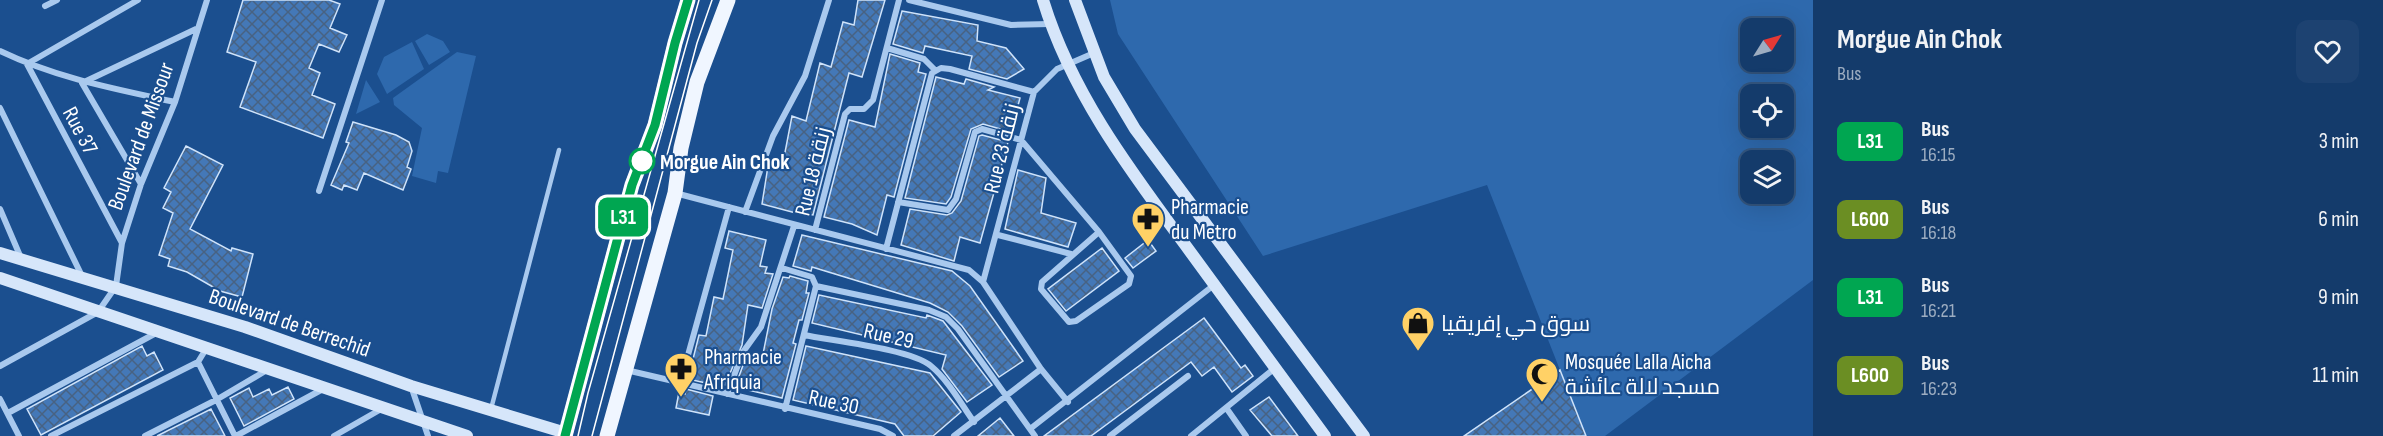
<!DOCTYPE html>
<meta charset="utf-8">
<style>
body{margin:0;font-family:"Sofia Sans Condensed",Cairo,sans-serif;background:#1d4271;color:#f1f3f6;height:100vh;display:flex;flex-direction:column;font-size:22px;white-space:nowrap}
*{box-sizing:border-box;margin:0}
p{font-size:20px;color:#9dadc1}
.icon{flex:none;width:33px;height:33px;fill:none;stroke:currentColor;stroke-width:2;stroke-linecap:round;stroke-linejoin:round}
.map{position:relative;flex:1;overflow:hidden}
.sheet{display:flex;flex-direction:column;background:#143b6b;width:570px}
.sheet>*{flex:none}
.badge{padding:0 12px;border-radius:9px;font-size:21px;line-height:39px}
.needle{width:39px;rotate:53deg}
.controls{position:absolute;left:1740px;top:18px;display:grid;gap:12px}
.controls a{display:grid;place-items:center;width:54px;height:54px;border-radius:12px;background:#143b6b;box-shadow:0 6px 24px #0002,0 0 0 2px #33557e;font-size:30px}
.map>.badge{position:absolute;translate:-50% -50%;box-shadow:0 0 0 3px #fff}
.round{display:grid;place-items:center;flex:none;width:63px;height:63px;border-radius:12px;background:#1d4271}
.head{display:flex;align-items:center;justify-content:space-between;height:102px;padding:0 24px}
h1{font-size:28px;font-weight:700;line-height:45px}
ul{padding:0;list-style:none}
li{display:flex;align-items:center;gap:18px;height:78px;padding:0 24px}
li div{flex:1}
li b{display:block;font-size:22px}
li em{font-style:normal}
li .badge{min-width:66px;font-weight:700;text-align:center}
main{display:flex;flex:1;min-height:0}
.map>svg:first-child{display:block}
.green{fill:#2e69ad;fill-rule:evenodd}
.building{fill:url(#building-cross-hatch);stroke:#cfe3fa;stroke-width:1.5}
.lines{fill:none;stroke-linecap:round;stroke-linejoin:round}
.lane{stroke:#a9c9ee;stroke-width:4.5}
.street{stroke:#a9c9ee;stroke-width:6}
.secondary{stroke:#d6e6fa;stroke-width:12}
.primary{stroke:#f0f6ff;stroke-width:15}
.tram{stroke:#fff;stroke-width:1.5}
.line-casing{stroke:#fff;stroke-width:14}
.line{stroke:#00a651;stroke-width:9}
.stop-dot{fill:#fff;stroke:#00a651;stroke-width:3}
.labels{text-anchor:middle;stroke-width:4.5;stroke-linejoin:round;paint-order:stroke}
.street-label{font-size:22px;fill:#fff;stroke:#1b4f8f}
.stop-label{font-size:22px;font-weight:bold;fill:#fff;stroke:#1b4f8f;text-anchor:start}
.poi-label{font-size:22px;fill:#fff;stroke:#1b4f8f;text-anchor:start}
</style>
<main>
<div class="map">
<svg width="1813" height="436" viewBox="0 0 1813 436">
<defs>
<pattern id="building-cross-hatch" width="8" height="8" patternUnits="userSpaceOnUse" patternTransform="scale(1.5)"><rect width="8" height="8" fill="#4478b7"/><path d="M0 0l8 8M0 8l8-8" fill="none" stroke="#486282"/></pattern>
</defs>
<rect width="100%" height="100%" fill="#1b4f8f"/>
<path class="green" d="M1110 0H1813V280L1605 436H1586L1487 185 1263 256 1118 34ZM1750 28H1784V62H1750ZM1750 94H1784V128H1750ZM1750 160H1784V194H1750Z
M427 34 443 41 450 52 429 65 415 41Z
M412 42 424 69 387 94 377 74 384 57Z
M457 52 476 56 448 173 438 171 436 183 412 176 422 128 394 105 393 98Z
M366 80 380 102 356 114Z"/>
<path class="building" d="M243 0H329L340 4 330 28 347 35 339 52 319 44 309 68 320 73 312 95 335 104 323 138 240 107 256 62 227 52Z
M858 0H885L862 77 849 73 813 215 807 214V216L762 204 768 166 782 168 792 116 806 121 820 63 831 67 843 22 854 25Z
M902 11 978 25 977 41 1006 48 1024 69 1007 79 969 69 972 56 925 46 923 53 893 44Z
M890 54 920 63 918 72 926 74 894 197 887 195 877 235 852 224 824 217 849 120 875 127Z
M936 77 964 84 966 79 994 87 988 90 1020 98 1011 132 983 124 971 129 951 197 946 204 905 198Z
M353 122 396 135 409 142 412 151 407 167 411 169 403 190 364 173 357 190 344 185 342 190 331 185 349 143 346 142Z
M982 135 1008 142 980 243 960 237 954 261 901 245 910 209 947 215 952 213 961 201 979 136Z
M186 146 223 165 190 229 231 251 232 248 253 254 242 297 220 291 187 272 168 266 170 259 159 255 173 213 163 208 171 192 164 188Z
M1018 170 1046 178 1041 213 1076 223 1068 247 1005 229Z
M729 231 766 240 760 266 767 267 765 273 773 274 762 308 748 305 742 345 725 385 716 382 715 385 688 379 699 335 706 336 714 297 723 299 733 250 725 248Z
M802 235 952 271 970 286 1023 361 999 377 962 326 948 312 930 303 812 267 811 271 793 266Z
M1148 240 1156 251 1133 268 1125 258Z
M1102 248 1119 271 1066 311 1048 289Z
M790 276 808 281 806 293H809L802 320H799L793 343 796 344 782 398 735 387 745 360 761 364 772 309 783 277 789 278Z
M819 295 926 318 927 315 943 321 992 385 967 402 942 369 946 355 812 323Z
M1204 318 1241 368 1245 365 1253 376 1232 392 1214 367 1202 376 1191 362 1091 436H1044Z
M142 346 147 356 154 352 163 370 41 435 27 409Z
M806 346 930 373 961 412 933 436H904L895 424 793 400Z
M1560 370 1586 436H1464Z
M288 387 294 399 244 426 230 398 249 388 253 397 269 389 272 395Z
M686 389 713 396 709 415 676 408 679 392 685 394Z
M1269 397 1298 436H1272L1250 410Z
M211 409 225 436H157Z
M1000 418 1014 436H978Z"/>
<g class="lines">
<path class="lane" d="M491 409 559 150"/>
<path class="street" d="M909 0 1011 25 1050 24
M45 6 57 0
M887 48 924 59 935 70
M0 51C56 78 115 89 175 102
M0 108 82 276
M141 184 82 83 196 29
M319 191 382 0
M675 193 969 270 983 282 1041 369 1068 402
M898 202 948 210 956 199 975 132 982 129 1021 140 1099 232 1131 276 1129 284 1076 321 1069 322 1041 289 1042 282 1099 232
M0 209 21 258
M745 212 773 136 805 76 829 0
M815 230 845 114 850 109H864L873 100 899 0
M998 235 1071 254
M122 243 27 64 138 0
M886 249 932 73 941 68 950 69 1034 92
M782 268 812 277 816 286 785 409
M983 282 1034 92 1057 69 1094 53
M816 286 929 310 946 317 958 329 1035 436
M804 335C833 341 911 349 931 366 949 381 961 404 974 422
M198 362 235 436
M0 366 98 312 116 286 122 243 141 184 175 102 207 0
M626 370 880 429 893 436
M680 384 729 207
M411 386 428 436
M727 394 743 352 761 327 794 226
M0 399 19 436
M1227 409 1246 436
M8 413 158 332
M1030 429 1214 285
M51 436 198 362 206 349
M145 436 216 400 267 370
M236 436 323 389
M334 436 383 408
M954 436 1041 369
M1110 436 1188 376
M1191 436 1275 368"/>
<path class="secondary" d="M1043 0C1071 92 1129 169 1186 246 1232 309 1279 373 1325 436
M1075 0 1104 77 1135 129 1364 436
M0 253 245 327 411 386 566 433
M0 278 467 436"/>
<path class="primary" d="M565 436 632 185 655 125 675 43 688 0
M607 436 675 193 681 148 697 82 728 0"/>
<path class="tram" d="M578 436 588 393 699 0
M592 436 697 43 712 0"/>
</g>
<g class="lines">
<g class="line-casing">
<path id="line" d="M565 436 632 185 655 125 675 43 688 0"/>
</g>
<use href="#line" class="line"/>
</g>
<defs>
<g id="pharmacy-pin" transform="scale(1.725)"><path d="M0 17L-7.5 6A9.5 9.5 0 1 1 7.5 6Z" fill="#ffd166" stroke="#1b4f8f"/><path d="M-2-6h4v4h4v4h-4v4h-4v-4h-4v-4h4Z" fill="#111"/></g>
<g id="shop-pin" transform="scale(1.725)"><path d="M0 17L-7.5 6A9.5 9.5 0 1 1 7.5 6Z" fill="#ffd166" stroke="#1b4f8f"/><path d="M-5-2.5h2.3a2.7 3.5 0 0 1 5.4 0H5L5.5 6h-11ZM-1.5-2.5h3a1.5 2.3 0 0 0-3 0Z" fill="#111"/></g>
<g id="mosque-pin" transform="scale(1.725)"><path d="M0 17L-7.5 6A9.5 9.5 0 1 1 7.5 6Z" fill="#ffd166" stroke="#1b4f8f"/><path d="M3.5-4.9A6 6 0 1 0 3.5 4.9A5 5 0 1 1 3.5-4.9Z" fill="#111"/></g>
</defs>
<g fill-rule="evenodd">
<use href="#pharmacy-pin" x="1148" y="219"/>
<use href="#shop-pin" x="1418" y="323"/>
<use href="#pharmacy-pin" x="681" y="369"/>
<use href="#mosque-pin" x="1542" y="374"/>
</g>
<circle class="stop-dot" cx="642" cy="161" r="12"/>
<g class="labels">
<g class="street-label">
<text transform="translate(81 130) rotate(62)" y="8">Rue 37</text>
<text transform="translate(140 136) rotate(-70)" y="8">Boulevard de Missour</text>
<text transform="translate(1001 148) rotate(-76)" y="8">Rue 23 زنقة</text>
<text transform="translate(812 171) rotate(-76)" y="8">Rue 18 زنقة</text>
<text transform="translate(290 322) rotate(19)" y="8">Boulevard de Berrechid</text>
<text transform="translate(889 335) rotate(13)" y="8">Rue 29</text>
<text transform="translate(834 401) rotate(12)" y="8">Rue 30</text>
</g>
<g class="stop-label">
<text x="660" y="169">Morgue Ain Chok</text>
</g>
<g class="poi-label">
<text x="1171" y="214">Pharmacie<tspan x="1171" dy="25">du Metro</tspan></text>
<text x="1441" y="331">سوق حي إفريقيا</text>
<text x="704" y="364">Pharmacie<tspan x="704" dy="25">Afriquia</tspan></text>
<text x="1565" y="369">Mosquée Lalla Aicha<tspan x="1565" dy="25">مسجد لالة عائشة</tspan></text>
</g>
</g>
</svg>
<div class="controls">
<a><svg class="needle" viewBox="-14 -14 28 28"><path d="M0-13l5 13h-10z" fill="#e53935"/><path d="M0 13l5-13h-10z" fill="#9dadc1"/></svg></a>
<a><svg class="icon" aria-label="locate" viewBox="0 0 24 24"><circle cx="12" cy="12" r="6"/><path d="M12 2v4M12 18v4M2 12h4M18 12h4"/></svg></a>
<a><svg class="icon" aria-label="layers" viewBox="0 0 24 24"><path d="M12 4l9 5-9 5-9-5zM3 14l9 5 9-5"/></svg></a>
</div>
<b class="badge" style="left:623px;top:217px;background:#00a651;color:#fff">L31</b>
</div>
<section class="sheet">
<div class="head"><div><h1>Morgue Ain Chok</h1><p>Bus</p></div><a class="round"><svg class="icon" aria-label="heart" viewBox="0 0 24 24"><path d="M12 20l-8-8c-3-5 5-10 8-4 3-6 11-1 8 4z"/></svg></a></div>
<ul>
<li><span class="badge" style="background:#00a651;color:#fff">L31</span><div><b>Bus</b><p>16:15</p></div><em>3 min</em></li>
<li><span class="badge" style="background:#6b8e23;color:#fff">L600</span><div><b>Bus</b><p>16:18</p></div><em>6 min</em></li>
<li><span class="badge" style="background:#00a651;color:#fff">L31</span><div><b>Bus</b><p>16:21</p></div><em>9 min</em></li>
<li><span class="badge" style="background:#6b8e23;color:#fff">L600</span><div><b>Bus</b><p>16:23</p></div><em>11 min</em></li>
</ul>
</section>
</main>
